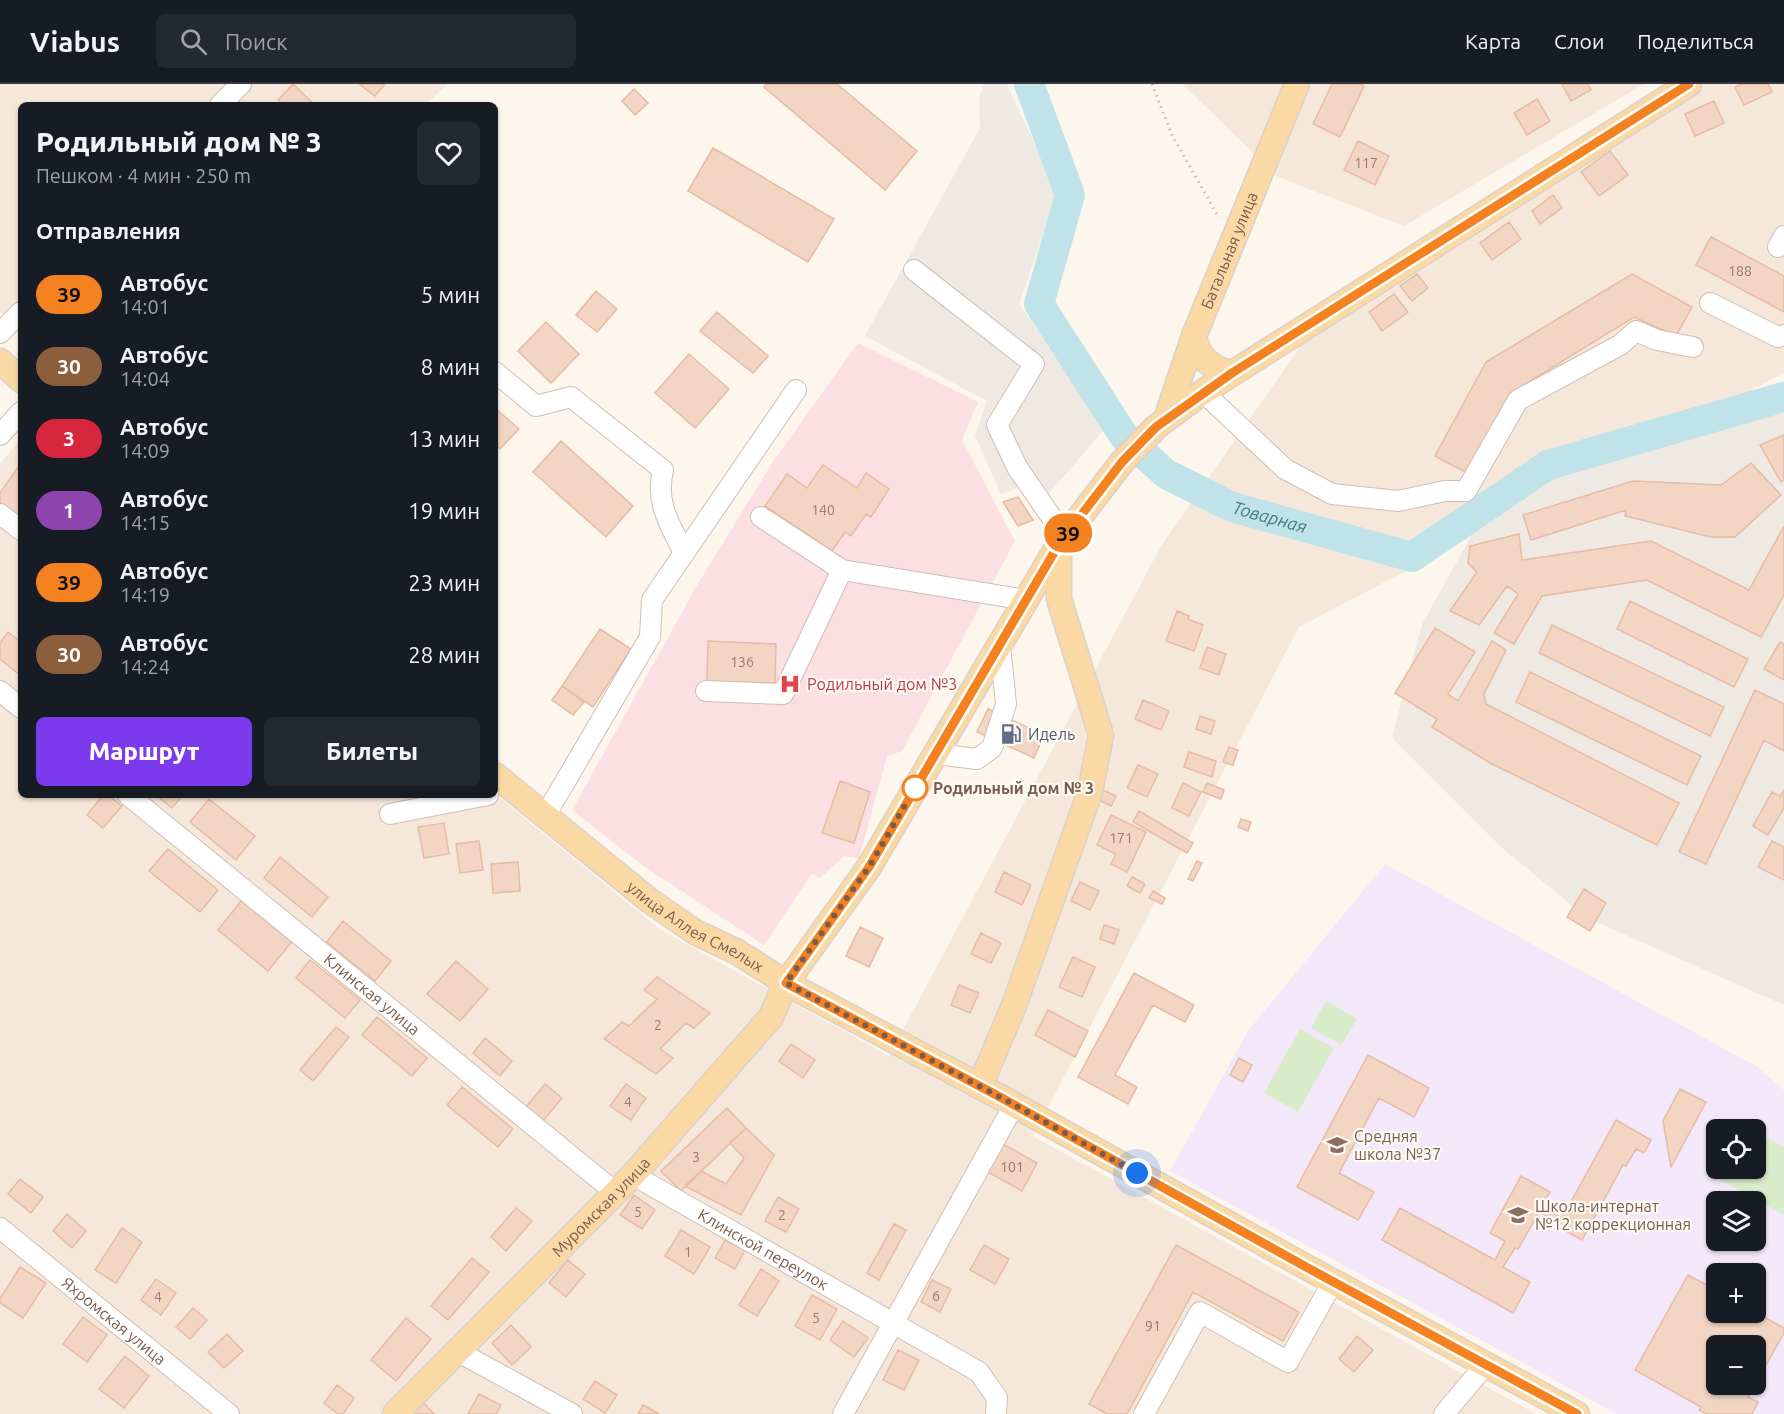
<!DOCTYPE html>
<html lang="ru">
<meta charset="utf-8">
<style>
body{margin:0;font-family:Ubuntu,sans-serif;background:#242831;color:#f1f3f6;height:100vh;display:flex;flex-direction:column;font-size:22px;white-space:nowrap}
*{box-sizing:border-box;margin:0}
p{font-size:20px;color:#9ea1a6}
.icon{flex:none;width:33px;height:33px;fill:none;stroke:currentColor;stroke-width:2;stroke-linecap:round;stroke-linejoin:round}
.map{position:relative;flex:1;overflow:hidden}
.side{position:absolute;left:18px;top:18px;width:480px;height:696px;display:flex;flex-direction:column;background:#171b24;border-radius:9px;box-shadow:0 2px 4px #0004}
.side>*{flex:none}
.badge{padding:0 12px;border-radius:20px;font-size:21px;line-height:39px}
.fabs{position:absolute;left:1706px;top:1035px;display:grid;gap:12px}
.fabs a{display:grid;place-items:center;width:60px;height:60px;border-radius:9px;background:#171b24;box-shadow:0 2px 4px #0004;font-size:30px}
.you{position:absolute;width:30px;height:30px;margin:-15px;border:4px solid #fff;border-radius:50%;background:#1a73e8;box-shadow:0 0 0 9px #1a73e833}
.map>.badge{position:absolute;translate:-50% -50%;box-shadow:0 0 0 3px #fff}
h2{padding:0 18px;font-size:22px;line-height:54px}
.round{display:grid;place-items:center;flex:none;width:63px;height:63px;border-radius:9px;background:#242831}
.summary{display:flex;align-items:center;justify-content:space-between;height:102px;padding:0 18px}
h1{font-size:28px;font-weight:800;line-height:45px}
.cta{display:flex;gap:12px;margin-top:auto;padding:12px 18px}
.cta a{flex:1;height:69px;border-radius:9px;background:#7c3aed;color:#fff;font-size:24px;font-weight:800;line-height:69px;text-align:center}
.cta a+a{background:#242831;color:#f1f3f6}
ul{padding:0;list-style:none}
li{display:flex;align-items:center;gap:18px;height:72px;padding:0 18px}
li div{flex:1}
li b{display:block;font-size:22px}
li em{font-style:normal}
li .badge{min-width:66px;font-weight:700;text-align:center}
header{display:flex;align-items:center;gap:36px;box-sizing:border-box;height:84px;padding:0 30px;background:#171b24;border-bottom:2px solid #363941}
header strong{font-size:28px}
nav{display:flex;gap:33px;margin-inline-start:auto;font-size:21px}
.search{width:420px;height:54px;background:#242831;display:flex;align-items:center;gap:15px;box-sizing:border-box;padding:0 21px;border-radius:9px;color:#9ea1a6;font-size:22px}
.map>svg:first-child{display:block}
.residential{fill:#f5e8da}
.industrial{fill:#efe9e4}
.education{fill:#f3e8fa;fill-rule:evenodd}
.medical{fill:#fbdfe3}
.green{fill:#d8ecc9}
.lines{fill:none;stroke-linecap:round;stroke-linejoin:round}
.river{stroke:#bfe3e8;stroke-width:30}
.building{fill:#f3d5c3;stroke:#e6bba3;stroke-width:1.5;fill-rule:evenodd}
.minor-casing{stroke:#d1beb0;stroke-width:22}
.major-casing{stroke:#dad1cd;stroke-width:27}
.path{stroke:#d9b8a5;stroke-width:3;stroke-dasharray:1.5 4.5;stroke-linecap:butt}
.minor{stroke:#fff;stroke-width:20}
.major{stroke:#fbd9a5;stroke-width:24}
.line-casing{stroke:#fff;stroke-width:14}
.line{stroke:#f58220;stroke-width:9}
.walk{stroke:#7a5c4d;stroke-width:6;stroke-dasharray:0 10.8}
.stop-dot{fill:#fff;stroke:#f58220;stroke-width:3}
.labels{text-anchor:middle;stroke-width:4.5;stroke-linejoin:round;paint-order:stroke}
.number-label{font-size:14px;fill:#987a6a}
.street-label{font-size:16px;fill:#7a5c4d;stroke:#fffaf3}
.health-label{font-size:16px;fill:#be3a42;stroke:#fffaf3;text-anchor:start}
.service-label{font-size:16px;fill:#4e5e75;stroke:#fffaf3;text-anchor:start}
.stop-label{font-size:16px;font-weight:bold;fill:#7a5c4d;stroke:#fffaf3;text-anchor:start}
.education-label{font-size:16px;fill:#785e54;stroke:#fffaf3;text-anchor:start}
.water-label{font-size:18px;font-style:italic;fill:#437c86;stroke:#fffaf3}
</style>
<header>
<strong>Viabus</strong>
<div class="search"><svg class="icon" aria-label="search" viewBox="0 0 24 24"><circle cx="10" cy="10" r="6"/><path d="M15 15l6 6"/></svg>Поиск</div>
<nav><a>Карта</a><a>Слои</a><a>Поделиться</a></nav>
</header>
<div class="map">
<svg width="1784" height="1330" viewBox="0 0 1784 1330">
<rect width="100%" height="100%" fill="#fdf6ec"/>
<path class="residential" d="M0 0H447L426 21H21V244L0 228Z
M1182 0H1644L1404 142 1278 93Z
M1701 0H1784V289L1299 543 1033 1052 1536 1330H0V380L21 354V711L495 710 661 846 889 972 1161 462 1316 240Z"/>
<path class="industrial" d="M984 0H1007L1057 109 1019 220 1107 342 1034 427 1019 404 1001 410 975 352 987 317 865 252 980 44 979 15Z
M1784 297V921L1587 834 1502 764 1392 654 1422 540 1493 413Z"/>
<path class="education" d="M1385 780 1756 982 1784 1006V1330H1617L1170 1087 1248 947ZM1716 1046H1755V1084H1716ZM1716 1118H1755V1156H1716ZM1716 1190H1755V1228H1716ZM1716 1262H1755V1300H1716Z"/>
<path class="medical" d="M858 259 978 318 962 356 1015 457 902 667 887 672 859 775 844 772 819 795 812 789 764 861 642 781 572 726 696 503 774 376Z"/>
<path class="green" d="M1326 917 1357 935 1341 961 1311 944Z
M1300 945 1334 964 1298 1028 1264 1009Z
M1755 1047 1784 1063V1131L1719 1095 1725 1085 1755 1084Z"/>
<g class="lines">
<path class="river" id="s1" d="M1029 0 1070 111 1039 220 1124 352 1166 390 1232 423 1412 473 1548 381 1784 313"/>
</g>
<path class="building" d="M293 0 315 21H283L278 16Z
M359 0H385L375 12Z
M766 0H837L917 67 885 106 764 3Z
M1332 0H1360L1364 2 1340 53 1313 40Z
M1562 0H1588L1591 6 1571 17Z
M1741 0H1768L1772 8 1744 21 1735 3Z
M634 5 648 19 635 31 622 17Z
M1537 15 1550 37 1527 51 1514 29Z
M1714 17 1724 39 1695 52 1685 30Z
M1358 57 1389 72 1375 101 1344 86Z
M713 64 834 135 808 178 688 107Z
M1610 67 1628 91 1599 112 1581 88Z
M1553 111 1562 124 1540 140 1532 127Z
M1509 138 1521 155 1492 176 1480 159Z
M1711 153 1784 192V228L1696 181Z
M1417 190 1428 204 1412 217 1400 202Z
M1632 190 1692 223 1676 252 1634 233 1509 310 1467 389 1435 372 1486 278Z
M596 207 617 225 597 248 576 231Z
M1394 210 1408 228 1382 247 1369 228Z
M717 228 768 272 753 289 700 247Z
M546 238 579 270 551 299 518 267Z
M689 270 729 305 695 344 655 309Z
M495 324 519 345 500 365 495 360Z
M1784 351V396L1781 398 1760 361Z
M561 357 633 422 606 453 533 388Z
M21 379V431L17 436 0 424V409Z
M1751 379 1781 411 1735 453H1711L1625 432 1626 426 1531 456 1523 431 1633 397 1721 401Z
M823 381 857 404 866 389 889 405 871 433 866 430 851 452 845 448 832 467 765 422 787 390 807 404Z
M1018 413 1033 436 1018 442 1003 418Z
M1784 442V511L1761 553 1647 496 1542 512 1514 560 1494 549 1518 510 1507 502 1479 541 1450 527 1477 488 1468 479 1470 462 1519 450 1522 476 1651 457 1749 506Z
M1630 517 1748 575 1734 603 1617 545Z
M1177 527 1189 532 1188 535 1203 541 1194 567 1166 557Z
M1552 541 1724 623 1710 652 1539 569Z
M1435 544 1475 568 1448 610 1458 617 1492 557 1506 566 1484 610 1486 620 1679 719 1657 761 1490 679 1432 643 1437 635 1395 609Z
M600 545 631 565 593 623 562 602Z
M8 548 21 558V592L0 575V559Z
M708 557 776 560 775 599 707 597Z
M1780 558 1784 560V596L1764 585Z
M1207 563 1226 570 1219 591 1200 584Z
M1530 588 1701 672 1687 701 1516 618Z
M562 602 584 618 573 631 552 616Z
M1755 606 1784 620V667L1764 656 1706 780 1679 768Z
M1143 616 1169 627 1161 646 1135 635Z
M988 625 1044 651 1034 674 977 648Z
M1200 632 1215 637 1211 650 1196 645Z
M1229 663 1238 666 1233 681 1223 678Z
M1189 668 1216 677 1212 693 1184 683Z
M1138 681 1158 690 1147 713 1127 704Z
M840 697 870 708 854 759 822 749Z
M1183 699 1201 708 1189 732 1172 724Z
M1207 699 1224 706 1221 715 1203 708Z
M1101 705 1116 712 1111 722 1097 715Z
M1784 706V724L1768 751 1753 742 1772 708 1780 712Z
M103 711H108L122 722 103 744 87 731Z
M156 711H183L172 724Z
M209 715 255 752 236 776 190 738Z
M1139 727 1193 759 1187 769 1133 738Z
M1111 731 1146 748 1127 788 1111 780 1116 770 1097 761Z
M1241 735 1251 738 1248 747 1238 743Z
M444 739 449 770 424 774 418 743Z
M479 757 483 786 460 789 456 760Z
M1772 757 1784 763V796L1758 783Z
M168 765 218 806 200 828 149 787Z
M280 773 328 813 312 833 264 794Z
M1197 777 1202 779 1193 797 1188 795Z
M518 778 520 807 493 809 491 780Z
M1004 788 1031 801 1022 821 995 808Z
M1132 793 1145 800 1140 809 1127 802Z
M1080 798 1099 807 1090 826 1071 817Z
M1584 805 1606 819 1590 847 1567 833Z
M1153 807 1165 814 1162 820 1149 814Z
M242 816 293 856 268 887 218 846Z
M343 837 391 877 375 897 327 858Z
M1104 841 1119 846 1114 860 1100 855Z
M860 843 883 854 869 883 846 872Z
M981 849 1001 859 991 879 971 870Z
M1073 873 1095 883 1082 913 1059 903Z
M310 876 360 916 345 934 296 894Z
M456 877 488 905 460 937 427 910Z
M1134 889 1194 921 1185 938 1153 921 1115 991 1137 1003 1128 1020 1078 993Z
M657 893 710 929 694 944 686 939 660 965 673 974 656 990 604 955 622 938 629 942 657 915 644 906Z
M959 901 979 909 970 929 951 921Z
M1048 926 1088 947 1075 973 1035 951Z
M377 933 427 974 412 992 362 951Z
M336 943 349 953 313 997 300 986Z
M485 954 512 977 500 992 473 969Z
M791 960 815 976 803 994 779 977Z
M1368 971 1429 1004 1414 1033 1379 1014 1339 1089 1374 1108 1358 1136 1297 1103Z
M1239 974 1252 981 1243 998 1230 991Z
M545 1000 562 1014 543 1037 526 1023Z
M626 1000 646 1014 631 1036 610 1022Z
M462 1003 513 1045 498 1063 447 1021Z
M1680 1005 1706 1018 1671 1083 1663 1037Z
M727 1024 746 1044 681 1107 661 1087Z
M1616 1036 1651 1056 1644 1069 1636 1065 1626 1082 1623 1081 1582 1156 1558 1143 1560 1140 1539 1128 1518 1165 1515 1164 1503 1183 1530 1198 1513 1229 1382 1156 1400 1124 1495 1176 1505 1157 1490 1149 1521 1092 1550 1108 1541 1123 1562 1134Z
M746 1044 774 1071 741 1131 685 1102 701 1087 726 1100 744 1074 730 1059Z
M1003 1060 1037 1079 1022 1107 988 1088Z
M20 1095 43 1113 31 1129 8 1110Z
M634 1111 655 1126 642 1145 620 1131Z
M778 1113 799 1125 786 1148 765 1137Z
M516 1124 532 1137 506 1167 491 1153Z
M67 1130 86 1147 72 1164 53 1147Z
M894 1140 906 1146 879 1196 867 1189Z
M122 1144 142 1158 116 1199 95 1186Z
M681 1146 710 1163 694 1190 665 1172Z
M725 1156 745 1166 735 1185 715 1174Z
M984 1161 1009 1175 995 1200 970 1186Z
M1176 1161 1299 1228 1283 1257 1193 1208 1127 1330H1107L1089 1320Z
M472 1174 489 1188 448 1236 431 1222Z
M568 1176 585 1190 566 1213 549 1199Z
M20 1183 46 1199 23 1234 0 1219V1215Z
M761 1185 779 1197 757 1232 739 1221Z
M1688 1191 1716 1206V1228H1755L1784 1244V1249L1748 1313 1758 1318 1752 1330H1707L1699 1326 1701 1323 1635 1286ZM1716 1262H1755V1300H1716Z
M156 1195 176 1209 161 1231 141 1216Z
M932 1196 951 1205 940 1228 921 1218Z
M812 1211 837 1225 820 1256 795 1242Z
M193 1224 207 1236 190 1255 176 1243Z
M83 1233 107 1251 87 1278 63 1260Z
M406 1234 431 1255 396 1297 371 1276Z
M843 1237 868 1254 854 1273 830 1256Z
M511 1241 531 1263 512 1281 492 1259Z
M227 1250 243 1267 224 1284 208 1268Z
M1357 1252 1373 1266 1354 1288 1339 1275Z
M898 1266 919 1276 904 1306 883 1296Z
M125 1272 149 1292 124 1324 99 1305Z
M595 1297 617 1311 605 1329 583 1315Z
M337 1301 354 1314 343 1330H338L324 1319Z
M479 1310 501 1321 496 1330H468Z
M423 1318 434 1330H411Z
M643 1321 659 1330H638Z"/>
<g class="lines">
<g class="minor-casing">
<g id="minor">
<path d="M220 21 241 0"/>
<path d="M1778 163 1784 152"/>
<path d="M914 186 1034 280 997 341 1017 383 1065 453"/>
<path d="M1710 219 1778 253 1784 251"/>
<path d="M0 249 21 228"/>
<path d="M495 288 536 322 571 313 663 386C655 420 670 440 684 469"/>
<path d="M1203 308 1285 385 1332 410 1398 417 1445 407H1466L1518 316 1620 261 1636 247 1657 256 1693 263"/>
<path d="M0 351 21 328"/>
<path d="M0 430 21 446"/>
<path d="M761 433 842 486 1026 516"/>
<path d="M0 607 21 624"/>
<path d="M706 607 783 610 842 486"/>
<path d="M936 670 977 675 992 664 1006 620 1000 561"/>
<path id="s2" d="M128 711 615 1108"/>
<path d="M390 730 488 711"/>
<path d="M545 732 650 553 652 516 796 306"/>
<path id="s3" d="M633 1091 979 1288 997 1314 996 1330"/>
<path id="s4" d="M0 1144 229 1330"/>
<path d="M457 1267 572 1330"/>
<path d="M843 1330 1014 1021"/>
<path d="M1144 1330 1200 1228 1288 1278 1326 1210 1335 1199"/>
<path d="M1444 1330 1486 1280"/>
</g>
</g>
<g class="major-casing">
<g id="major">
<path d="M1194 252C1197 271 1211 286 1232 289"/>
<path d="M0 277 21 296"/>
<path id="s5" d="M1166 335 1194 252 1297 0"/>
<path id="s6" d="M495 691 650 817 695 848 737 868 786 899 1000 1013 1308 1184 1577 1330"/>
<path d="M980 1002 1013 924 1090 708 1101 651 1059 515V460"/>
<path id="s7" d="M395 1330 633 1091 771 933 786 899 869 783 1059 460 1122 378 1156 343 1203 308 1689 0"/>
</g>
</g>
<path class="path" d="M1152 0 1172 51 1219 134"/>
<use href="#minor" class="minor"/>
<use href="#major" class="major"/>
</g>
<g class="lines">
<g class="line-casing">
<path id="line" d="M1577 1330 1308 1184 1000 1013 786 899 869 783 1059 460 1122 378 1156 343 1232 289 1689 0"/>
</g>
<use href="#line" class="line"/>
<path class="walk" d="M915 704 869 783 786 899 1000 1013 1137 1089"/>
</g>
<defs>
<g id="hospital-bare" transform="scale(1.62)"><path d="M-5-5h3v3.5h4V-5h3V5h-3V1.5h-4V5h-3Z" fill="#e0444e" stroke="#fffaf3" stroke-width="2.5" paint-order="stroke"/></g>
<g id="fuel-bare" transform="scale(1.62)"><path d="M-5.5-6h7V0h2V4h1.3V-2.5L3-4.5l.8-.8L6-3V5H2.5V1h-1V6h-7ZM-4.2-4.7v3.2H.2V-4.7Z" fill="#5c6f8a" stroke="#fffaf3" stroke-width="2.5" paint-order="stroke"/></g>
<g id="school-bare" transform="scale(1.62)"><path d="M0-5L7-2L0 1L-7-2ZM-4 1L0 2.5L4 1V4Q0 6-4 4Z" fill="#8d6e63" stroke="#fffaf3" stroke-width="2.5" paint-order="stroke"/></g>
</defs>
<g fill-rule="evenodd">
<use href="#hospital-bare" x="790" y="600"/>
<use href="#fuel-bare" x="1011" y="650"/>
<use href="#school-bare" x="1337" y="1061"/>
<use href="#school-bare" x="1518" y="1131"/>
</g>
<circle class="stop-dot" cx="915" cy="704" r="12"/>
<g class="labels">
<g class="number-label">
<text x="1366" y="84">117</text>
<text x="1740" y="192">188</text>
<text x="823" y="431">140</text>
<text x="742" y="583">136</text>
<text x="1121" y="759">171</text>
<text x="658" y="946">2</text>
<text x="628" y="1023">4</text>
<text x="696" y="1078">3</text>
<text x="1012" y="1088">101</text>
<text x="638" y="1133">5</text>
<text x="782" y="1136">2</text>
<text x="688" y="1173">1</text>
<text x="936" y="1217">6</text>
<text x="158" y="1218">4</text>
<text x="816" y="1239">5</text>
<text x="1153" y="1247">91</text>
</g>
<g class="street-label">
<text dy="6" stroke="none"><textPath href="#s5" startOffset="180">Батальная улица</textPath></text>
<text dy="6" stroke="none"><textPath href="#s6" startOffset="252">улица Аллея Смелых</textPath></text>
<text dy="6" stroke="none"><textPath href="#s2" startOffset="315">Клинская улица</textPath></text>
<text dy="6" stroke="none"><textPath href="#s7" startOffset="292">Муромская улица</textPath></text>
<text dy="6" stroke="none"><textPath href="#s3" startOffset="150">Клинской переулок</textPath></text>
<text dy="6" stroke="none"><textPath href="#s4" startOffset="147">Яхромская улица</textPath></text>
</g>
<g class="health-label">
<text x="807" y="606">Родильный дом №3</text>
</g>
<g class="service-label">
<text x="1028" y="656">Идель</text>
</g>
<g class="stop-label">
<text x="933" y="710">Родильный дом № 3</text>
</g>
<g class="education-label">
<text x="1354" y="1058">Средняя<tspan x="1354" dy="18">школа №37</tspan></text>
<text x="1535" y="1128">Школа-интернат<tspan x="1535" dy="18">№12 коррекционная</tspan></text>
</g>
<g class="water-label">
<text dy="6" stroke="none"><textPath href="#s1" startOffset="558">Товарная</textPath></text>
</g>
</g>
</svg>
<div class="fabs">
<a><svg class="icon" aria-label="locate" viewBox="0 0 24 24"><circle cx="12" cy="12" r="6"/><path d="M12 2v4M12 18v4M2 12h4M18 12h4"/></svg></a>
<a><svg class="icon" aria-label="layers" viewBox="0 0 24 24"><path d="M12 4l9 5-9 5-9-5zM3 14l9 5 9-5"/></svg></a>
<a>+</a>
<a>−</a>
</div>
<div class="you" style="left:1137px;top:1089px"></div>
<b class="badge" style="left:1068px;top:449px;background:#f58220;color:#111">39</b>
<section class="side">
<div class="summary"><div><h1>Родильный дом № 3</h1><p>Пешком · 4 мин · 250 m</p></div><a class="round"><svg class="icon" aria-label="heart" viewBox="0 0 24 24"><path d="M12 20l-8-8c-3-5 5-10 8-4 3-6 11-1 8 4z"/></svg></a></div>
<h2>Отправления</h2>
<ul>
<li><span class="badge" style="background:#f58220;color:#111">39</span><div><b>Автобус</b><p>14:01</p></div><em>5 мин</em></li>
<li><span class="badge" style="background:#8b5e3c;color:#fff">30</span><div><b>Автобус</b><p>14:04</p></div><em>8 мин</em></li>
<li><span class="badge" style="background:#d7263d;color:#fff">3</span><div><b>Автобус</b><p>14:09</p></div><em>13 мин</em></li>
<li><span class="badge" style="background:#8e44ad;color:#fff">1</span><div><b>Автобус</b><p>14:15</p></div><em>19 мин</em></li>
<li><span class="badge" style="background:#f58220;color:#111">39</span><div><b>Автобус</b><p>14:19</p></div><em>23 мин</em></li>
<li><span class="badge" style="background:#8b5e3c;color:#fff">30</span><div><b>Автобус</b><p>14:24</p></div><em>28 мин</em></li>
</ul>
<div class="cta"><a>Маршрут</a><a>Билеты</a></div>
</section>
</div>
